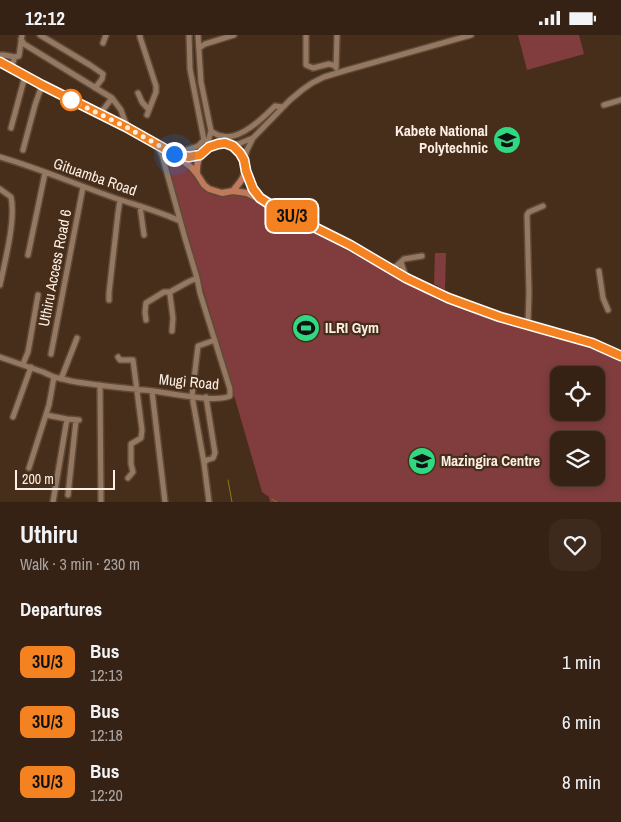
<!DOCTYPE html>
<meta charset="utf-8">
<style>
body{margin:0;font-family:"Archivo Narrow",sans-serif;background:#3d2a1d;color:#f1f3f6;height:100vh;display:flex;flex-direction:column;font-size:19px;white-space:nowrap}
*{box-sizing:border-box;margin:0}
p{font-size:16px;color:#aaa4a0}
.icon{flex:none;width:28px;height:28px;fill:none;stroke:currentColor;stroke-width:2;stroke-linecap:round;stroke-linejoin:round}
.map{position:relative;height:467px;overflow:hidden}
.panel{display:flex;flex-direction:column;background:#352214;flex:1}
.panel>*{flex:none}
.badge{padding:0 10px;border-radius:8px;font-size:18px;line-height:32px}
.tools{position:absolute;left:550px;top:331px;display:grid;gap:10px}
.tools a{display:grid;place-items:center;width:55px;height:55px;border-radius:10px;background:#352214;box-shadow:0 2px 8px #0003,0 0 0 1px #4f3f34;font-size:25px}
.scale{position:absolute;left:15px;bottom:12px;width:100px;box-sizing:border-box;padding-left:5px;border:2px solid #fdefe5;border-top:0;font-size:14px;line-height:18px;white-space:nowrap;color:#fdefe5;-webkit-text-stroke:4px #472e1a;paint-order:stroke}
.you{position:absolute;width:25px;height:25px;margin:-12px;border:4px solid #fff;border-radius:50%;background:#1a73e8;box-shadow:0 0 0 8px #1a73e833}
.map>.badge{position:absolute;translate:-50% -50%;box-shadow:0 0 0 2px #fff}
h2{padding:0 20px;font-size:19px;line-height:45px}
.round{display:grid;place-items:center;flex:none;width:52px;height:52px;border-radius:15px;background:#3d2a1d}
.headline{display:flex;align-items:center;justify-content:space-between;height:85px;padding:0 20px}
h1{font-size:24px;font-weight:700;line-height:38px}
ul{padding:0;list-style:none}
li{display:flex;align-items:center;gap:15px;height:60px;padding:0 20px}
li div{flex:1}
li b{display:block;font-size:19px}
li em{font-style:normal}
li .badge{min-width:55px;font-weight:700;text-align:center}
.status{display:flex;justify-content:space-between;align-items:center;height:35px;padding:0 25px;background:#352214;direction:ltr}
.status svg{height:14px;fill:currentColor}
.map>svg:first-child{display:block}
.green{fill:#813d3d;fill-rule:evenodd}
.lines{fill:none;stroke-linecap:round;stroke-linejoin:round}
.stream{stroke:#8e7a10;stroke-width:1}
.minor-casing{stroke:#5f4a38;stroke-width:8}
.major-casing{stroke:#5f4a38;stroke-width:9}
.minor{stroke:#957861;stroke-width:5}
.major{stroke:#c0795b;stroke-width:6}
.line-casing{stroke:#fff;stroke-width:11}
.line{stroke:#f58220;stroke-width:8}
.walk{stroke:#fdefe5;stroke-width:5;stroke-dasharray:0 9}
.stop-dot{fill:#fff;stroke:#f58220;stroke-width:2.5}
.labels{text-anchor:middle;stroke-width:4.5;stroke-linejoin:round;paint-order:stroke}
.poi-label{font-size:15px;font-weight:bold;fill:#fdefe5;stroke:#472e1a;text-anchor:start}
.street-label{font-size:15px;fill:#fdefe5;stroke:#472e1a}
</style>
<div class="status"><b>12:12</b><svg viewBox="0 0 49 12"><path d="M0 12V9h3v3zM5 12V6h3v6zM10 12V3h3v9zM15 12V0h3v12zM26 1h20v11H26zM47 4h2v5h-2z"/></svg></div>
<div class="map">
<svg width="621" height="467" viewBox="0 0 621 467">
<rect width="100%" height="100%" fill="#472e1a"/>
<path class="green" d="M518 0H579L584 19 527 35Z
M165 122 177 125 190 137 205 155 216 161 230 158 248 161 442 267 605 318 621 326V467H270L269 462 262 457ZM559 340H596V378H559ZM559 405H596V442H559Z
M435 218H446L445 255 434 249Z"/>
<g class="lines">
<path class="stream" d="M228 445 232 467
M272 464 277 467"/>
<g class="minor-casing">
<path id="minor" d="M40 0 90 30 103 39 102 44 95 53
M140 0V2L156 51V57L147 80
M198 0 201 47 211 96 206 114
M306 0V30L313 33 329 29 336 31
M21 4 24 9 112 63 121 75 127 92
M103 8 106 0
M199 13 205 9 234 0
M0 20H4L15 22
M11 33 15 22 19 21 22 0
M336 33 337 0
M138 58 142 67 149 75
M604 70 621 65
M100 79 112 63
M11 93 25 41
M211 96C214 98 218 101 222 101 240 106 264 82 275 71L283 72
M233 111 253 103
M23 115 35 70 42 50
M175 119 198 111 204 105 190 34 189 0
M0 122C38 133 75 149 112 162 135 170 158 176 180 186
M244 125 247 115 253 103 290 65 302 55 312 48 324 42 347 35 471 0
M0 154 11 162C16 184 5 226 0 250
M140 171 144 200
M28 220 45 138
M401 227 406 243
M392 235 404 224 422 221
M599 236 603 263 608 275
M170 257V260L173 283 172 296
M109 265V258L118 178 120 165
M146 285 145 277 146 268 164 257H170L188 247 197 243
M528 289 529 258 527 180 529 177 543 171
M51 319 83 152
M0 322 43 337 54 342 71 346C98 351 126 353 153 356 170 358 215 368 230 361V354L200 258 197 243 185 203 162 120 157 110
M118 322 120 325H133L142 395 141 403 131 409V429L133 437 128 443
M23 329 28 317 38 260
M61 344 77 303
M100 350 101 467
M152 356 165 467
M206 362 215 418 213 423 207 425 204 428 209 467
M46 380 67 384 79 385
M13 382 31 332
M204 428 192 361 198 311 215 305
M29 433 49 370 54 342
M68 460 76 385
M53 467 67 384"/>
</g>
<g class="major-casing">
<path id="major" d="M0 27 42 50 127 92 174 119 192 133 197 139 204 150 209 154 222 158 233 156 247 158C281 175 315 192 348 209 382 227 413 248 449 263 505 286 566 294 621 321
M175 120 189 122 200 120
M246 136 253 154 260 163
M197 139C194 96 250 101 245 136 244 145 237 150 233 156"/>
</g>
<use href="#minor" class="minor"/>
<use href="#major" class="major"/>
</g>
<g class="lines">
<g class="line-casing">
<path id="line" d="M0 27 42 50 126 92 174 119 189 122 194 121 200 120 209 112 218 109 225 108 233 111 240 118 244 125 246 136 253 154 260 163 274 172 350 210 406 243 448 263 500 282 592 308 621 321"/>
</g>
<use href="#line" class="line"/>
<path class="walk" d="M71 65 126 92 174 119"/>
</g>
<defs>
<g id="university-disc" transform="scale(1.4375)"><circle r="9.5" fill="#31d882" stroke="#472e1a"/><path d="M0-5L7-2L0 1L-7-2ZM-4 1L0 2.5L4 1V4Q0 6-4 4Z" fill="#111"/></g>
<g id="stadium-disc" transform="scale(1.4375)"><circle r="9.5" fill="#31d882" stroke="#472e1a"/><path d="M0-5a6.5 5 0 1 0 0 10a6.5 5 0 1 0 0-10ZM-3.5-1.8h7v3.6h-7Z" fill="#111"/></g>
</defs>
<g fill-rule="evenodd">
<use href="#university-disc" x="507" y="105"/>
<use href="#stadium-disc" x="306" y="293"/>
<use href="#university-disc" x="422" y="426"/>
</g>
<circle class="stop-dot" cx="71" cy="65" r="10"/>
<g class="labels">
<g class="poi-label">
<text x="488" y="101" text-anchor="end">Kabete National<tspan x="488" dy="17">Polytechnic</tspan></text>
<text x="325" y="298">ILRI Gym</text>
<text x="441" y="431">Mazingira Centre</text>
</g>
<g class="street-label">
<text transform="translate(95 142) rotate(19)" y="5">Gituamba Road</text>
<text transform="translate(55 233) rotate(-79)" y="5">Uthiru Access Road 6</text>
<text transform="translate(189 347) rotate(5)" y="5">Mugi Road</text>
</g>
</g>
</svg>
<div class="tools">
<a><svg class="icon" aria-label="locate" viewBox="0 0 24 24"><circle cx="12" cy="12" r="6"/><path d="M12 2v4M12 18v4M2 12h4M18 12h4"/></svg></a>
<a><svg class="icon" aria-label="layers" viewBox="0 0 24 24"><path d="M12 4l9 5-9 5-9-5zM3 14l9 5 9-5"/></svg></a>
</div>
<div class="scale">200 m</div>
<div class="you" style="left:174px;top:119px"></div>
<b class="badge" style="left:292px;top:181px;background:#f58220;color:#111">3U/3</b>
</div>
<section class="panel">
<div class="headline"><div><h1>Uthiru</h1><p>Walk · 3 min · 230 m</p></div><a class="round"><svg class="icon" aria-label="heart" viewBox="0 0 24 24"><path d="M12 20l-8-8c-3-5 5-10 8-4 3-6 11-1 8 4z"/></svg></a></div>
<h2>Departures</h2>
<ul>
<li><span class="badge" style="background:#f58220;color:#111">3U/3</span><div><b>Bus</b><p>12:13</p></div><em>1 min</em></li>
<li><span class="badge" style="background:#f58220;color:#111">3U/3</span><div><b>Bus</b><p>12:18</p></div><em>6 min</em></li>
<li><span class="badge" style="background:#f58220;color:#111">3U/3</span><div><b>Bus</b><p>12:20</p></div><em>8 min</em></li>
</ul>
</section>
